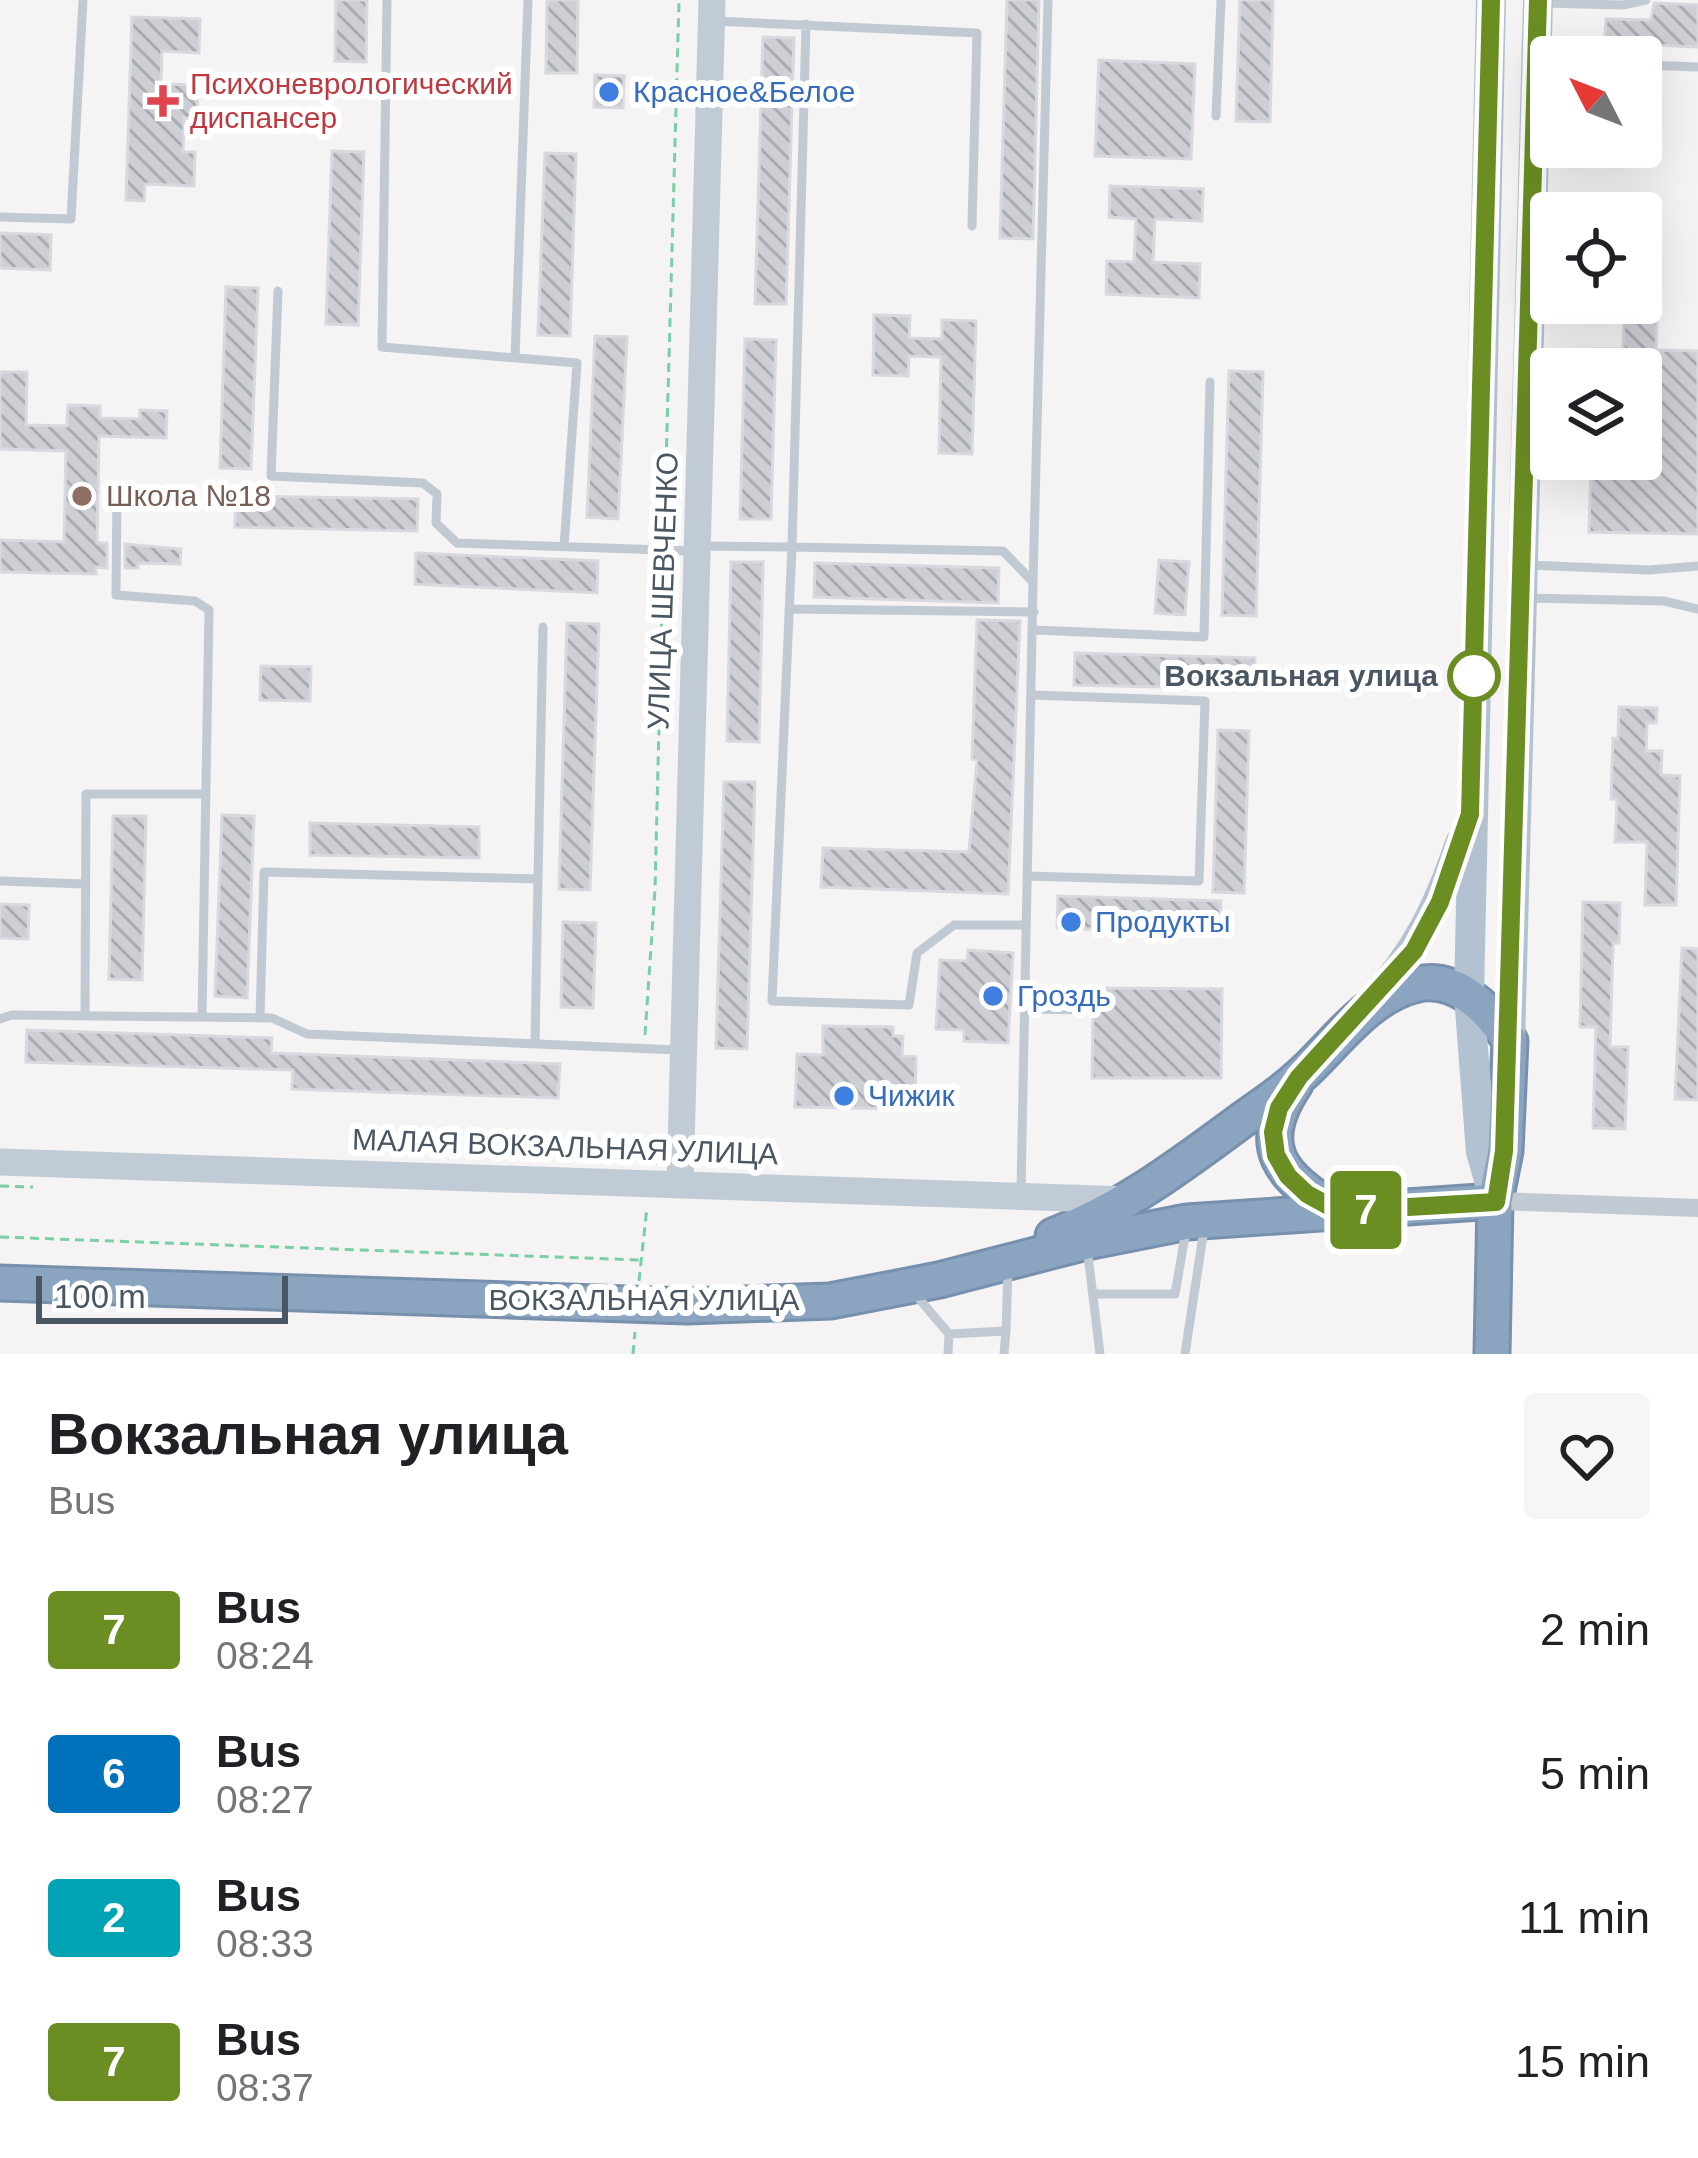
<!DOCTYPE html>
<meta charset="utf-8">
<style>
body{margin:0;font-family:Arial,sans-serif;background:#f6f6f6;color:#202124;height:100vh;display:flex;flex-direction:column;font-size:45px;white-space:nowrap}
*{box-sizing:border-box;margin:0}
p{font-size:39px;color:#757577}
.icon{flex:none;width:66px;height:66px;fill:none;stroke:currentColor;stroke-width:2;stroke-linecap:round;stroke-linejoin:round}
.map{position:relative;height:1354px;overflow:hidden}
.sheet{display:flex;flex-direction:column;background:#fff;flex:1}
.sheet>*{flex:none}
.badge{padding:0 24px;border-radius:9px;font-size:42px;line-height:78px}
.needle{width:78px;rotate:312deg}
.buttons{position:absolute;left:1530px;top:36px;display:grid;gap:24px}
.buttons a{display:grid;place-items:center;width:132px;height:132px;border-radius:12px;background:#fff;box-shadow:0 12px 48px #0002;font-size:60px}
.scale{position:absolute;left:36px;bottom:30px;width:252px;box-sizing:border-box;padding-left:12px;border:6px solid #4a5661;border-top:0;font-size:33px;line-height:42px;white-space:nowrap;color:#4a5661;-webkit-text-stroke:9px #fff;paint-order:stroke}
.map>.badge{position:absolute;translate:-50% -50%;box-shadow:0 0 0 6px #fff}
.round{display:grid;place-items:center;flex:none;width:126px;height:126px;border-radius:12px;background:#f6f6f6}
.overview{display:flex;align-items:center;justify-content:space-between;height:204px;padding:0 48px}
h1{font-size:57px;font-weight:700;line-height:90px}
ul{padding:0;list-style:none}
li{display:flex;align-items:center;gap:36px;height:144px;padding:0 48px}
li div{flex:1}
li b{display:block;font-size:45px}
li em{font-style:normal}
li .badge{min-width:132px;font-weight:700;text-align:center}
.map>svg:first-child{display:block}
.building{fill:url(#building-back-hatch);stroke:#d7d9de;stroke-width:3}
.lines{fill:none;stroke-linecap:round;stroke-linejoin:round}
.highway-casing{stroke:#7690ad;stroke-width:39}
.path{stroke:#7ad0a6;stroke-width:3;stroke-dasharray:9 6;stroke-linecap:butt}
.lane{stroke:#c1cad2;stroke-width:9}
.street{stroke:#c1cad2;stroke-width:18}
.secondary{stroke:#c1cbd6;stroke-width:27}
.primary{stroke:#b3c2d1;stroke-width:30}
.highway{stroke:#8ba5c1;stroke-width:33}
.line-casing{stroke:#fff;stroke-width:27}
.line{stroke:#6b8e23;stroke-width:18}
.shop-dot{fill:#3f7fe0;stroke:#fff;stroke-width:4.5}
.health-dot{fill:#e0444e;stroke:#fff;stroke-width:4.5}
.education-dot{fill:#8d6e63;stroke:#fff;stroke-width:4.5}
.stop-dot{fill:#fff;stroke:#6b8e23;stroke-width:6}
.labels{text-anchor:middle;stroke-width:12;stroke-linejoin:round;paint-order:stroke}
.health-label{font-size:30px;fill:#be3a42;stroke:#fff;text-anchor:start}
.shop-label{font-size:30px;fill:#366cbe;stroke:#fff;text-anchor:start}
.education-label{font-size:30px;fill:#785e54;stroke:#fff;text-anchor:start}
.street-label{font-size:30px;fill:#4a5661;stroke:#fff}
.stop-label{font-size:30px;font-weight:bold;fill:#4a5661;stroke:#fff;text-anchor:end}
</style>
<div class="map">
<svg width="1698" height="1354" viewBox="0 0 1698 1354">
<defs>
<pattern id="building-back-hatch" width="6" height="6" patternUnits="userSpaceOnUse" patternTransform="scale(3)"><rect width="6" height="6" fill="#cdcfd5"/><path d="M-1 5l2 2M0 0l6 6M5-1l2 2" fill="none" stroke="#a8abb0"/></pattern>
</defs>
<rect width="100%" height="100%" fill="#f5f3f3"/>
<path class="building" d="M336 0H367L366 62 335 61Z
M547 0H578L577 73H546Z
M1007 0H1039L1033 239 1000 238Z
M1240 0H1273L1270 122 1236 121Z
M1654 3 1698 5V47L1628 44 1625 57H1604L1606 19 1651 20Z
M132 17 200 19 199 53 162 51 161 84 198 85 197 119 184 118 183 152H195L194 186 145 184 144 201 126 200Z
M763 37 794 38 786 304H755Z
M1099 60 1195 64 1191 159 1095 156Z
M595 75 624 76 623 108 594 107Z
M332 151 364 152 358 325 326 324Z
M545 153 576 154 570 336 538 335Z
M1110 186 1203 189 1202 221 1155 219 1153 262 1200 264 1199 298 1106 294 1107 261 1134 262 1136 219 1109 217Z
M0 233 51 235 50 270 0 268Z
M1641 234 1659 235 1656 350 1698 351V534L1589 532 1591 459H1641V369H1593L1594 349H1623L1624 303H1641Z
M226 287 258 288 251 469 220 468Z
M874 315 910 316 909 338 942 339V320L976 321 972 454 939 453 941 357 909 356 908 376 873 375Z
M595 336 627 337 618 519 587 517Z
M745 339 776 340 771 519H740Z
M1229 371 1263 372 1256 616 1222 615Z
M0 372H27L26 425 67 426 68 405 100 406V418L140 419V410L167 411 166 438 99 436 97 543H107V568L96 567V574L0 572V540L64 542 66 451 0 449Z
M236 496 418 499 417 531 235 527Z
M125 544 181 549 180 564 138 563V568H125Z
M416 553 598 561 597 593 415 584Z
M1159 560 1189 562 1185 615 1155 613Z
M731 562H763L759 742 727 741Z
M815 563 999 568 998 603 814 597Z
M977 620 1020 621 1008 894 821 887 823 848 969 852 977 760 972 759Z
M567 623 599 624 590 890 559 889Z
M1075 653 1255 658 1254 689 1074 685Z
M261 666 311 667 310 701 260 700Z
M1619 707 1657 708 1656 723H1647L1646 751H1662L1661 775 1680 776 1676 905H1645L1647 842H1615L1617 799H1611L1613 738 1618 739Z
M1218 730 1249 731 1244 893 1213 892Z
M724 782H755L747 1049 716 1048Z
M222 815 254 816 247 998 215 996Z
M113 816H146L142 980 109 979Z
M310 823 479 827V858L310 855Z
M1058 896 1221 901 1220 933 1057 928Z
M1583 902 1620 903 1619 943H1613L1610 1047H1628L1625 1129 1593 1128 1596 1027H1580Z
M0 904 29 905 28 939 0 938Z
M563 922 596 923 593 1008 561 1007Z
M1682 948 1698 949V1100L1675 1099Z
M968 950 1013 953 1008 1043 964 1041V1030L936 1029 940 960 967 961Z
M1093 988 1222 989 1221 1078H1092L1093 1018 1098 1009 1093 1002Z
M823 1026 893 1027V1036H903L902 1056 916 1057 915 1109 795 1107 797 1054 823 1055Z
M27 1030 272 1038 271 1053 560 1064 558 1098 292 1089 293 1070 26 1062Z"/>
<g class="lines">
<g class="highway-casing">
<path id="highway" d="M1295 1084C1253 1146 1280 1178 1338 1211
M1053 1236C1120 1210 1176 1169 1234 1126 1255 1110 1280 1095 1300 1076 1335 1045 1365 998 1414 985 1455 973 1490 1010 1510 1041L1505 1151 1495 1201 1492 1354
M0 1283 687 1306 830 1301 939 1280 1086 1242 1187 1222 1495 1201"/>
</g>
<path class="path" d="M664 537 679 0
M645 1035 655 889 663 565
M0 1186 33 1187
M0 1237 639 1260
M639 1281 647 1207
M633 1354 635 1332"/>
<path class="lane" d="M387 0 382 347 577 363 564 547
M1543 3 1623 5 1646 0
M714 21 977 33 972 226
M1641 65 1698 67
M1216 116 1221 0
M0 217 71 219 83 0
M278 291 271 476 423 483 437 494 436 523 457 543 692 551
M515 358 528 0
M117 489 116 595 195 601 209 610 202 1017
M703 546 792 547 806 24
M1528 565 1649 570 1698 566
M1033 582 1048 0
M1527 598 1664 601 1698 609
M789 609 1034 612
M1034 630 1204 637 1210 382
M1028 876 1199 881 1205 701 1032 695
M538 879 543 627
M0 881 85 884
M1024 1009 1089 1010
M85 1016 86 794H206
M260 1018 264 872 538 879 535 1044
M0 1019 12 1015 272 1018 307 1034 678 1050
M1021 1190 1033 582 1003 551 792 547 772 1001 909 1005 917 953 954 925H1026
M1087 1247 1100 1354
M1095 1294H1175L1186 1230
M916 1295 949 1334 948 1354
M949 1334 1006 1331 1008 1268
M1004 1354 1006 1331
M1185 1354 1204 1229"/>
<path class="street" d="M1495 1201 1698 1208"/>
<path class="secondary" d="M0 1162 1128 1200
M680 1183 712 0"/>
<path class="primary" d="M1491 0 1469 996 1481 1152 1495 1201
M1370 1003C1417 951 1438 908 1460 843
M1510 1041 1538 0"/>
<use href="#highway" class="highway"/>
</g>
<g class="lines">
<g class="line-casing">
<path id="line" d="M1491 0 1470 814 1440 902 1414 951 1299 1077 1279 1108 1273 1132 1276 1155 1288 1176 1307 1194 1338 1211 1496 1202 1504 1151 1538 0"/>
</g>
<use href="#line" class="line"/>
</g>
<g class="shop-dot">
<circle cx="609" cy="92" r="12"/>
<circle cx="1071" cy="922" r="12"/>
<circle cx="993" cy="996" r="12"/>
<circle cx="844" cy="1096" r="12"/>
</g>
<path class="health-dot" d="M157 83h12v12h12v12h-12v12h-12v-12h-12v-12h12z"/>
<circle class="education-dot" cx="82" cy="496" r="12"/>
<circle class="stop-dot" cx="1474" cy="676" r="24"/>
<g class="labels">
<g class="health-label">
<text x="190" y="94">Психоневрологический<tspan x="190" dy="34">диспансер</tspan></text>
</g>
<g class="shop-label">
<text x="633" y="102">Красное&amp;Белое</text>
<text x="1095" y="932">Продукты</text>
<text x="1017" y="1006">Гроздь</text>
<text x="868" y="1106">Чижик</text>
</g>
<g class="education-label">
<text x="106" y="506">Школа №18</text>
</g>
<g class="street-label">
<text transform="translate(663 591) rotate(-88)" y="10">УЛИЦА ШЕВЧЕНКО</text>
<text transform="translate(565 1147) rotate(2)" y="10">МАЛАЯ ВОКЗАЛЬНАЯ УЛИЦА</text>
<text x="644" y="1310">ВОКЗАЛЬНАЯ УЛИЦА</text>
</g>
<g class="stop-label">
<text x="1438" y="686">Вокзальная улица</text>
</g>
</g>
</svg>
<div class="buttons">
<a><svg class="needle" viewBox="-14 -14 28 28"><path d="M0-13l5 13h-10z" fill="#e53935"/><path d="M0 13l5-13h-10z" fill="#757577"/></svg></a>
<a><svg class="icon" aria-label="locate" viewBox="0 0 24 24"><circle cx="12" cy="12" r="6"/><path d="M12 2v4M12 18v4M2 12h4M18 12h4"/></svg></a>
<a><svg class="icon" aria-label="layers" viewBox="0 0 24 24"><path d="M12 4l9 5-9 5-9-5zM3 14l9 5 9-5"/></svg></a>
</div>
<div class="scale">100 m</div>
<b class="badge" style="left:1366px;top:1210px;background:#6b8e23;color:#fff">7</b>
</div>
<section class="sheet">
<div class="overview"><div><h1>Вокзальная улица</h1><p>Bus</p></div><a class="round"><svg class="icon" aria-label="heart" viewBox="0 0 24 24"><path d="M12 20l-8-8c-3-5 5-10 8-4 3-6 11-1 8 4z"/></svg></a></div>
<ul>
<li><span class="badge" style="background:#6b8e23;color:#fff">7</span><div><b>Bus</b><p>08:24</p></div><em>2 min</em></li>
<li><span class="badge" style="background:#0072bc;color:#fff">6</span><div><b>Bus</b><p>08:27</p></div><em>5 min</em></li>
<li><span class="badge" style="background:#00a3b4;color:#fff">2</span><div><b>Bus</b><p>08:33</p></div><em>11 min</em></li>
<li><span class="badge" style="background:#6b8e23;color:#fff">7</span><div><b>Bus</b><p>08:37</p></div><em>15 min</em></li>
</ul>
</section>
